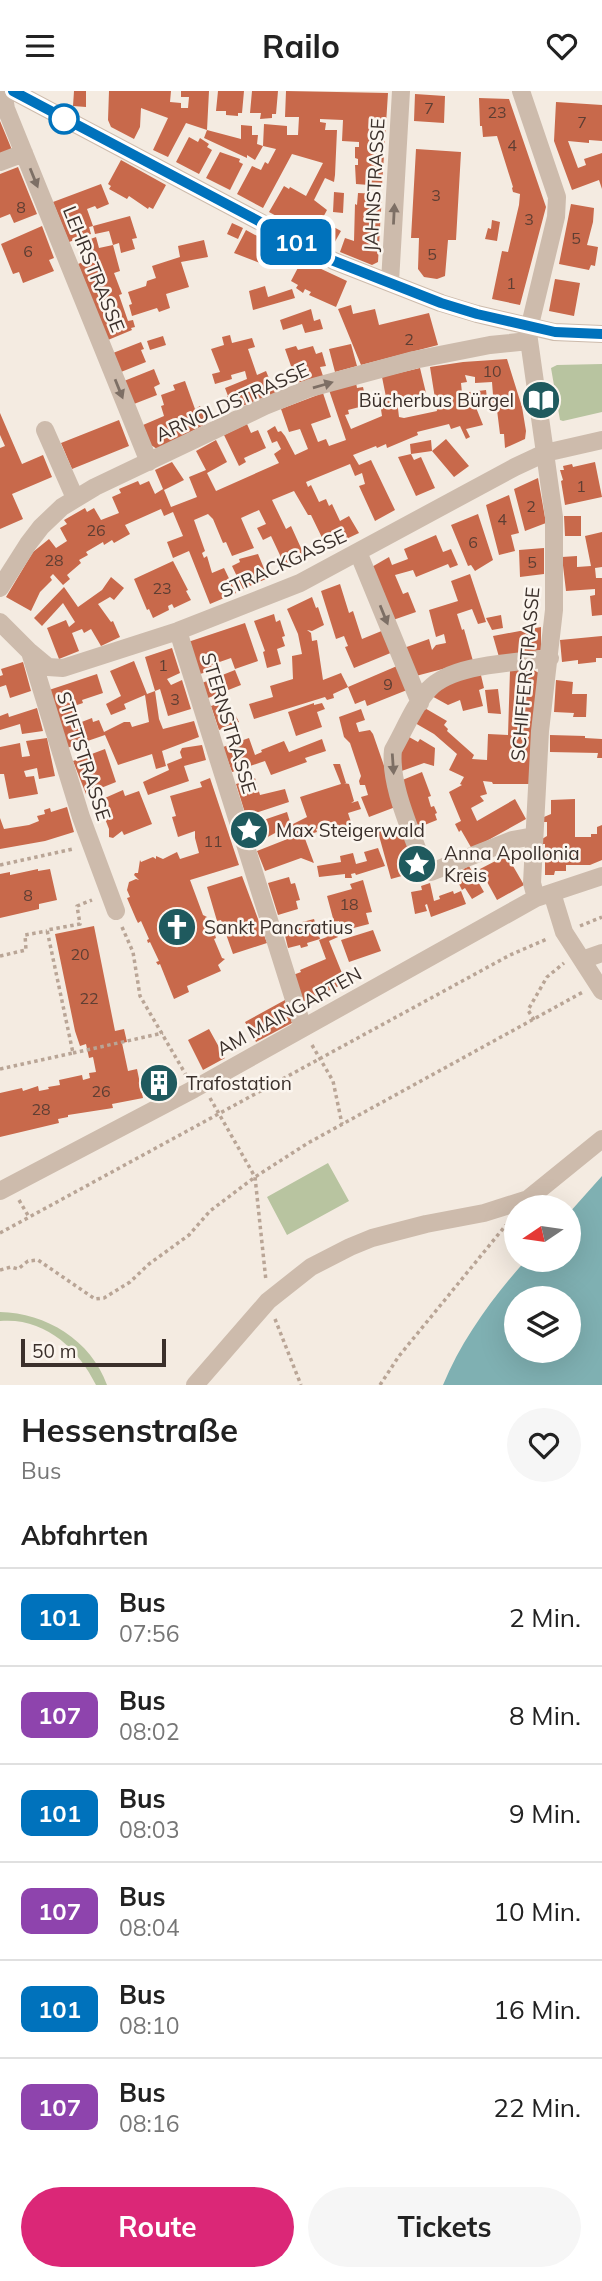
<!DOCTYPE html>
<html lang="de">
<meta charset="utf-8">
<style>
body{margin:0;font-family:Mulish,sans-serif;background:#f6f6f6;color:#222;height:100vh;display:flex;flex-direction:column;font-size:26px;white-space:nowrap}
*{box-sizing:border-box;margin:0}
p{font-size:23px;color:#767676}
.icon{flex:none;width:38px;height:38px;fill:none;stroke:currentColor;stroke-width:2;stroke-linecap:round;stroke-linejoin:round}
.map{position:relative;height:1294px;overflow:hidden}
.side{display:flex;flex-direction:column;background:#fff;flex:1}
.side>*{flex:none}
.badge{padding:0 14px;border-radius:10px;font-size:24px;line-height:46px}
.needle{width:46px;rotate:257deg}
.fabs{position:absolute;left:504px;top:1104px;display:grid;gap:14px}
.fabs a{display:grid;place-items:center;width:77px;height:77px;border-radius:50%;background:#fff;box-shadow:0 7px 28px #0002;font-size:35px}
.scale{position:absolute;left:21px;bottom:18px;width:145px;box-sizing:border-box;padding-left:7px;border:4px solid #3b302b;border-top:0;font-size:19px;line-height:24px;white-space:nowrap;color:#3b302b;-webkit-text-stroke:5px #fbf5ee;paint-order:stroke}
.map>.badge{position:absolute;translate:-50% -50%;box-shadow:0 0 0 4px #fff}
h2{padding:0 21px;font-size:26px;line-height:63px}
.round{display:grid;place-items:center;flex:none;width:74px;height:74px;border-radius:37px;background:#f6f6f6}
.overview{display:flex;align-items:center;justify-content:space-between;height:119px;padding:0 21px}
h1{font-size:33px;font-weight:700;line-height:52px}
.cta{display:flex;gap:14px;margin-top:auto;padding:14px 21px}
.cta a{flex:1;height:80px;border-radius:42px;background:#db2777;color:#fff;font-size:28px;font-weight:700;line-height:80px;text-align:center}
.cta a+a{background:#f6f6f6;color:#222}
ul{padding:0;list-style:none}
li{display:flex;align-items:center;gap:21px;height:98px;padding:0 21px;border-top:2px solid #e0e0e0}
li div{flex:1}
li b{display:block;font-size:26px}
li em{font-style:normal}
li .badge{min-width:77px;font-weight:700;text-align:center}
header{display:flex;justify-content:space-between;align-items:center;height:91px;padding:0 21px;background:#fff;font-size:32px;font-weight:700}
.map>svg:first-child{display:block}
.green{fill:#b8c4a0}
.water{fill:#7fb0b2;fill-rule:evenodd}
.building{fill:#c8694b;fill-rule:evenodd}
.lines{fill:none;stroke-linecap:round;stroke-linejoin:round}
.path{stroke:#b9a596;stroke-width:3.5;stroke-dasharray:3.5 3.5;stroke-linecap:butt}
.minor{stroke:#cdbbac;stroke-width:18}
.oneway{fill:#7d6f65}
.line-casing{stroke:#fff;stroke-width:16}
.line{stroke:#0072bc;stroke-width:10}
.stop-dot{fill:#fff;stroke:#0072bc;stroke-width:3.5}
.labels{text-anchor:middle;stroke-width:5;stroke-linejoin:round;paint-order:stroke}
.number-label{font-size:16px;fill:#5e3e33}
.street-label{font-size:19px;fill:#3b302b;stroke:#fbf5ee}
.poi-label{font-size:19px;fill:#3b302b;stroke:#fbf5ee;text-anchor:start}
</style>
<header><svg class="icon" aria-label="menu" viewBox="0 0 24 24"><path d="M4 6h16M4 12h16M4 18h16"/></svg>Railo<svg class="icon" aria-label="heart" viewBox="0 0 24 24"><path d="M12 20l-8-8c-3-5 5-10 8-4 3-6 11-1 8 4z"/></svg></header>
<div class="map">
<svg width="602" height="1294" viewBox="0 0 602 1294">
<rect width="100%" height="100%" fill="#f4ebe1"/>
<path class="green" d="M602 273V321L563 330 560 329 551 277 557 274Z
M328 1072 349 1110 287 1144 267 1106Z
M0 1221C46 1222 91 1249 107 1294H96C78 1257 44 1226 0 1230Z"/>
<path class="water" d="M602 1085V1294H443C462 1248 493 1206 526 1169H569V1122ZM516 1208H569V1260H516Z"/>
<path class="building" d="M74 0H86V16L73 15Z
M109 0H171L170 11 181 12V17H188L189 6H181V0H209L207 39 241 48V34L252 35V44H258L257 53 263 55 255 69 247 64V67L204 47 207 39 186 32 168 66 153 59 168 27 141 17 140 36 134 48 111 36 108 29Z
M218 0H244L242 22H238V25L226 24V20H216Z
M252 0H278L276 23H272V27L260 28 261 22H250Z
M286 0 388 2 382 95 356 93 355 74H358V68L355 67V56H359V51L342 50 343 29 320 28V31L326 32 325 39H337L335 84 334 91 325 87 314 109 327 119 313 145 269 121 284 95 289 98 290 96 306 105 323 72 292 63 263 117 237 103 252 75 261 79 265 71 268 73 276 58 263 55 264 33 287 35V44H298L299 26H285Z
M415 3 445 5 444 32 414 30Z
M479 7 509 8 546 116 520 214 492 208 502 160 508 161 519 114 520 103 513 101 512 97 513 96 497 45 483 46 482 35H480Z
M556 11 602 14V50L589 49V52L568 50 578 77 586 74 584 68 602 62V98L599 89 572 99 554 50Z
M0 30 12 59 0 64Z
M189 46 198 51 200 47 209 53 207 56 212 59 199 83 176 71Z
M416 58 461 61 456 149H448L445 185 437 188 424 186 418 178 419 147H411Z
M220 61 240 68 239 71 243 73 230 99 206 87Z
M121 69 166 94 153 118 149 116 148 118 129 105 127 108 109 98 111 95 108 93Z
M18 76 37 123 14 132 10 123 0 127V83Z
M101 93 109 113 97 118 95 115 87 118 93 135 130 125 137 147 132 148 135 158 121 162 119 152 113 154 109 140 95 143 93 135 89 136 91 143 69 151 53 111Z
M334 101 344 102 343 122 333 121Z
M358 102 382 103 378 171 372 174 340 161 345 147 354 150 355 113 357 114Z
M571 113 594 117 593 131 587 154 598 156 595 175 591 174 589 179 559 173Z
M492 129 500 131 497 150 485 148 488 137 491 138Z
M232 132 243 137 238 148 227 143Z
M328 133 341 140 332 156 319 149Z
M42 135 54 167 49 169 54 180 23 192 19 181 13 183 1 153Z
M246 139 272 153 271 160 265 167 263 166 260 172 234 162Z
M96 146 99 157 113 154 120 180 114 182 122 203 119 204 128 230 133 229 135 236 131 237 132 239 108 249 78 173 90 168 85 150Z
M204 149 208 166 181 171 189 196 166 203 170 217 159 221 157 217 132 225 129 214 132 213 128 201 146 195 147 190 156 187 152 175 180 166 178 155Z
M302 169 347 190 336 216 309 204 311 201 305 198 303 202 296 197 298 194 291 190Z
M555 188 580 192 574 225 549 220Z
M265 195 268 206 292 198 295 207 253 219 249 200Z
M351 214 353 223 375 218 379 234 429 222 438 254 361 274 338 218Z
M311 218 314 230 320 228 323 238 305 242 302 233 283 239 280 229Z
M230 244 232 252 252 247 255 256 248 258 257 284 266 280 275 302 235 318 227 305H228L225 297 247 288 245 280 231 284 232 288 215 293 212 283 220 281 211 258 224 254 222 246Z
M163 245 166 254 150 259 147 250Z
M141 251 144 258 141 259 146 271 121 281 113 262Z
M351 253 357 275 335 281 329 258Z
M296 255 298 259 313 255 316 263 322 261 326 275 320 276 323 285 297 292 285 258Z
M507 268 522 316 526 340 525 348 505 357 504 343H500L496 311 475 314 483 334 466 338 470 346 466 348 460 335 451 338 449 333 417 341 418 344 387 357 386 353 377 357 376 355 353 364 359 374 371 369 395 419 375 430 359 395 365 393 362 382 355 385 350 373 306 391 308 396 311 394 319 411 326 408 329 415 332 413 340 430 349 425 359 442 327 457 311 424H308L294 400 272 409 286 438 291 435 306 468 286 477 271 445 263 449 257 437 266 433 259 419 241 427 254 457 232 465 226 451 223 452 213 428 208 423 194 429 205 460 202 462 204 467 207 465 212 482 224 477 236 502 210 513 189 460 173 467 167 451 183 445 173 421 164 425 161 418 125 434 130 443 114 452 112 449 104 454 103 451 86 461 88 464 79 469 81 472 67 484 70 488 63 494 53 483 50 486 52 489 40 501 31 520 6 506 33 461 49 448 56 457 67 450 60 437 67 433 64 429 85 417 87 421 94 417 101 429 119 422 112 406 121 402 119 398 138 390 140 394 149 390 155 403 163 398 155 379 172 371 184 389 164 399 171 416 197 406 189 386 206 379 196 360 216 349 227 371 207 382 216 400 279 372 274 363 281 358 277 350 272 352 267 340 275 335 278 341 281 340 285 345 295 364 308 358 300 338 289 341 281 318 323 302 331 326 311 333 318 351 326 348 329 355 346 349 329 299 356 292 357 297 363 296 367 314 348 319 349 323 345 324 351 338 382 325 380 312 387 311 382 286 420 277 426 302 397 309 399 326 404 327 437 320 430 276 463 271ZM465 284 475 286V292L492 291 493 304H491V307H487L486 299 462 302 461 292 467 291Z
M154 278 160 293 154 296 157 304 134 313 124 290Z
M185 290 195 318 200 315 208 332 157 358 151 354 143 334 164 325 161 315 164 314 161 304 175 299 173 294Z
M0 322 22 373 43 364 52 386 12 403 23 428 0 438V357L5 355 0 344Z
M119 329 129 355 72 378 61 352Z
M247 333 251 342 258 339 266 357 244 367 246 371 239 375 224 344Z
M446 348 469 375 454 386 432 360 411 363 410 353 431 349 432 360Z
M411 363 414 369 421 366 435 397 416 405 398 366Z
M595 371 602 406 565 414 561 390 563 389 560 379H564L563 375 572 373 573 376Z
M538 387 546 432 525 440 514 398Z
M509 404 519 442 511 444 515 460 499 464 486 414Z
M478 423 493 469 475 480 471 474 468 475 451 434Z
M564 425H581V445H565Z
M602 441V476L595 477 596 487H602V524L592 525 590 505 595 504V498L566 500 562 466 577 465V476L591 475 585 445Z
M436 444 443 461 451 458 458 474 450 477 448 473 416 486 413 479 395 484 403 503 408 501 416 521 393 529 370 477 389 466 392 474 408 468 404 458Z
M544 457V483L520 486 519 459Z
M258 463 268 487 243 498 232 475 240 471 239 468Z
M173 470 188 499 186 500 191 509 174 517 172 513 168 515 169 519 153 527 149 518 147 519 134 488Z
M470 483 486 531 478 533 472 518 457 523 462 539 464 538 473 570 412 586 401 558 429 548 432 559 436 554 446 552 444 543 436 546 429 519 458 510 451 490Z
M111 486 124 497 114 509 110 506 98 513 111 531 113 530 120 546 101 555 91 538 84 542 82 538 72 542 79 560 59 568 47 537 66 529 69 536 75 531 63 512 42 535 34 527 64 496 78 516 102 499Z
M340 493 349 522 353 520 362 548 384 539 393 561 354 577 345 556 348 555 344 545 336 548 321 500Z
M312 506 316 517 318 516 324 534 312 540 307 539 311 542 312 550 317 549 323 589 341 582 348 596 333 603 334 607 327 609 325 606 254 628 249 613 273 606 270 595 293 588 292 565 302 563 298 543 287 518Z
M274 523 276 531 280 529 285 545 282 546 285 555 277 558 281 573 267 577 263 561 265 560 254 530Z
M501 524 503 537 492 539 486 527Z
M245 532 258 570 235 578 231 567 211 574 213 579 200 583 188 551Z
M541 536V559L499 566 493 545Z
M602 545V567H596V571L578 573V569L562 571 560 549Z
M172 557 180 582 167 588 171 594 182 589 191 618 168 625 160 598 155 600 159 628 163 638 194 630 199 646 162 660 166 675 156 678 152 663 118 674 105 644 67 657 46 600 97 583 103 602 82 609 83 612 74 615 79 632 92 627 93 631 99 629 104 641 124 631H130L132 636 149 631 145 604 124 613 126 618 111 624 106 613 121 605 110 580 134 570 147 603 155 600 145 566Z
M23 571 31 600 10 607 6 594 0 596V585L3 584 1 578Z
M397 575 407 599 367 615 365 609 355 613 348 596Z
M528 576 539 582 530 693H493L492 691 483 690 487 703 480 705 484 710 471 717 477 730 515 708 526 728 472 758 461 739 459 741 455 733 461 730 449 701 462 694 460 693 464 686 449 679 457 663 434 643 415 632 423 616 447 630 444 634 448 638 447 640 474 664 472 668 487 669 488 643 508 644 510 579Z
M235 579 241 594 208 607 202 592Z
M480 580 484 597 479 599 483 615 463 620 460 609 448 614 428 603Z
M556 589 573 591 572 603H587L586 626H573L574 622 554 621Z
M498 598 501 623 488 622 485 599Z
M225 610 230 627 236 625 239 631 219 639 211 615Z
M314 612V614L322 612 325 618 317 621 322 636 296 645 288 621Z
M37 617 43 640 22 643 20 633 0 639V625L8 622 9 626Z
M361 618 365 629 356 632 359 641 370 639 373 643 398 715 369 726 361 706 368 704 365 694H360L359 690 361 685 350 652 344 646 339 626Z
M550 644 585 645V647L602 648V667H597L598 662 550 661Z
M409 646 418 651 420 648 435 657 434 675 424 672 396 682 393 666Z
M47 647 55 685 39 688 37 677 24 680 26 686 34 685 38 703 9 708 4 683H0V656L20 652 22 666 30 665 26 650Z
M249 647 255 664 262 661 261 659 284 650 289 661 322 648 326 660 305 667 307 671 271 684 265 670 232 681 223 656Z
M202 654 206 669 184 675 189 690 148 704 143 691 169 679 167 673 182 667 180 661 182 657Z
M105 658 116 691 86 703 73 670Z
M333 673H340L346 692H344L349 693 354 710 351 712 358 710 361 718 348 722 354 740 338 745 337 741 331 743 328 734 316 738 317 741 304 745 314 772 301 767 265 780 257 760 290 747 286 736 255 753 249 734 287 721 291 734 307 726 300 706 341 693Z
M422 681 431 705 428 706 431 716 434 715 437 722 435 723 437 729 417 737 400 690Z
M210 687 239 774 190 789 203 824 207 826 205 827 213 845 215 844 216 847 214 848 222 867 225 868 218 874 221 880 187 895 189 901 174 908 160 873 158 874 156 871 159 870 150 851 148 852 147 849 149 848 141 830 138 832 136 828 127 807 130 806 127 799 129 791 136 788 139 789 134 784 135 782H138L140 769 141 771 153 766 156 768V765L163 768 177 761 180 768 199 762 195 747V740L178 746 172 726 176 725 170 705 202 696 200 691Z
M255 687 260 704 285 698 289 711 246 725 236 693Z
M123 699 125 705 139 700 152 733 124 744 122 740 113 747 109 746V738L98 710Z
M575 708V746H591V743H597V736L602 734V769L590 774H566V780H555L554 784H545V753H542V748L547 745V731H544V726L551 723V709Z
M67 716 74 741 45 750 0 758V727L4 738 29 734 39 730 37 725 45 723 44 719 50 717 51 721Z
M404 734 416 781 391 788 378 741Z
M378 757 385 775 356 784 355 782 351 783 352 787H345V783L319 786 317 775 341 771 340 765 353 762 356 773 367 770 364 761Z
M507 764 516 773 513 775 524 794 497 809 480 778Z
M469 775 484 801 472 808 465 797 462 799 459 793 462 792 456 782Z
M38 778V780L50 778 57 809 39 813V818L0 827V783L10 781V784Z
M242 785 267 852 233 863 221 829 217 830 207 796Z
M289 786 291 793 295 792 300 809 296 810 298 818 278 824 268 792Z
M363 789 372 821 366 822 369 833 342 840 339 830 334 831 327 805 352 798 350 793Z
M430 792 434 810 440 808 439 805 453 800 454 803 461 800 466 813 431 826 427 813 425 814 427 820 415 823 411 801 422 799 421 795Z
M314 828 320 848 307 852 308 855 301 857 300 854 288 857 283 836Z
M332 830 338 846 329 850 346 892 300 912 293 884 301 881 300 879 326 868 319 849 327 846 322 834Z
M94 835 115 940 124 938 127 951 122 952 128 980 137 978 143 1007 112 1013 113 1017 68 1024V1026L58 1028 59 1032 0 1046V1002L22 997 23 1000 38 995 39 1000 49 998 48 996 60 994 59 989 82 984 83 989 90 987 89 982 96 981 93 966 89 967 86 953 80 955 75 940 55 843Z
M373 839 381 860 349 871 341 849Z
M285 909 292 932 256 951 245 931Z
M209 938 225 967 203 979 188 949Z"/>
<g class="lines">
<path class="path" d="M0 774 73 758
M580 835 602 826
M122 836 133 861 140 905 186 984
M0 865 26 859 25 844 47 840
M534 929 528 919 547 886 564 872
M312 954 333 990 342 1033
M73 962 163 942
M0 978 73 962 47 839 80 833 77 815 92 809
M210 1007 255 1086 266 1190
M19 1109 29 1126
M0 1142 510 864 547 848
M0 1179 11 1176 18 1178 28 1170 38 1169 95 1208 104 1207 130 1191 149 1173 189 1144 210 1120 255 1086 308 1052 583 901
M275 1228 301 1294
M380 1294 399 1265 506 1134"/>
<path class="minor" d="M3 0 6 18 149 371
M13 0 334 170 441 212 477 223 554 241 602 243
M521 0 557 106 556 126 528 242 545 362 602 349
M0 71 24 62
M390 191 401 0
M45 339 75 407
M358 461 420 612
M0 497 28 453 41 436 62 416 95 396 265 315 310 297 414 269 490 254 529 250
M0 531 30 561 81 726 116 820
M178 540 303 937
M30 561 48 576 63 577 178 540 300 492 515 376 545 362 554 426V519L540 640 532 792 536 807
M534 745 512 749 431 781 423 774C412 741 389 694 393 659 404 640 414 614 429 598 453 572 517 572 550 567
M552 802 564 841 602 900
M582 869 602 862
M0 1100 194 998 536 807 602 785
M195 1294 268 1210 311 1176 350 1156 372 1147 426 1133 484 1122 528 1108 602 1048"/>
</g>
<defs><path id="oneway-solid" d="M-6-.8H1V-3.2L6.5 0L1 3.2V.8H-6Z" transform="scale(1.75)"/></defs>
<g class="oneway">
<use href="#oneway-solid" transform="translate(34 87) rotate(68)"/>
<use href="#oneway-solid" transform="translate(394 123) rotate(-87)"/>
<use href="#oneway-solid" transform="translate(323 294) rotate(-16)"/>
<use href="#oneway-solid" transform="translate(119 298) rotate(68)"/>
<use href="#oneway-solid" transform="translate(384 524) rotate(68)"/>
<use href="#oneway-solid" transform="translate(393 673) rotate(86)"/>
</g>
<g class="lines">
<g class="line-casing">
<path id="line" d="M13 0 334 170 441 212 477 223 555 241 602 243"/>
</g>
<use href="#line" class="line"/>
</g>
<defs>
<g id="library-disc" transform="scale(2.0125)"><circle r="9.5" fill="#1f5a5e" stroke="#fbf5ee"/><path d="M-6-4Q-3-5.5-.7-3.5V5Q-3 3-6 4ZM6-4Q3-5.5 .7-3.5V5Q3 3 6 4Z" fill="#fff"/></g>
<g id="sight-disc" transform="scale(2.0125)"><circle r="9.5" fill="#1f5a5e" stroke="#fbf5ee"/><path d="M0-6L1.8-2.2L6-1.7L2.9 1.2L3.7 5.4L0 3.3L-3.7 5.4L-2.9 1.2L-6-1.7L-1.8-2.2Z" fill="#fff"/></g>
<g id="church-disc" transform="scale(2.0125)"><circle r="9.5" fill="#1f5a5e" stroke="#fbf5ee"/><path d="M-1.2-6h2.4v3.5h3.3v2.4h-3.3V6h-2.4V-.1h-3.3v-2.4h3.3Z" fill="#fff"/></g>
<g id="building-disc" transform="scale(2.0125)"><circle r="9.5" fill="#1f5a5e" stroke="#fbf5ee"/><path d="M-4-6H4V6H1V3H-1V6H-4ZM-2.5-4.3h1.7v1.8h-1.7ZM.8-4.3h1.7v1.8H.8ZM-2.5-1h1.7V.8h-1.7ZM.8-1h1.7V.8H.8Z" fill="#fff"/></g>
</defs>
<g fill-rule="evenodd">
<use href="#library-disc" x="541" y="309"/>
<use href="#sight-disc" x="249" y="739"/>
<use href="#sight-disc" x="417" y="773"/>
<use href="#church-disc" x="177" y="836"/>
<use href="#building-disc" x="159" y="992"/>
</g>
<circle class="stop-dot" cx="64" cy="28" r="14"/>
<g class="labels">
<g class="number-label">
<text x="429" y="23">7</text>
<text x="497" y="27">23</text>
<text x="582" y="37">7</text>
<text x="512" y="60">4</text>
<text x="436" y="110">3</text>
<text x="21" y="122">8</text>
<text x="529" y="134">3</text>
<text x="576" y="153">5</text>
<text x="28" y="166">6</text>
<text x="432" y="169">5</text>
<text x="511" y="198">1</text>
<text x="409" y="254">2</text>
<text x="492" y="286">10</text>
<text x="581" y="401">1</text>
<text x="531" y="421">2</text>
<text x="502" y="434">4</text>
<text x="96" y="445">26</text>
<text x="473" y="457">6</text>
<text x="54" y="475">28</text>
<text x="532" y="477">5</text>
<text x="162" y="503">23</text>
<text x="163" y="580">1</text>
<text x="388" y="599">9</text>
<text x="175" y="614">3</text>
<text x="213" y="756">11</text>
<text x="28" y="810">8</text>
<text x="349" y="819">18</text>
<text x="80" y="869">20</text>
<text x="89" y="913">22</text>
<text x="101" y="1006">26</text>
<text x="41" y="1024">28</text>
</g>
<g class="street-label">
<text transform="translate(374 94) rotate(-87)" y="7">JAHNSTRASSE</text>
<text transform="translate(94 178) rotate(68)" y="7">LEHRSTRASSE</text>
<text transform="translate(232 311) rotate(-24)" y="7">ARNOLDSTRASSE</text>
<text transform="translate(283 472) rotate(-25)" y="7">STRACKGASSE</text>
<text transform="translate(525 583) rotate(-85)" y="7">SCHIFFERSTRASSE</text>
<text transform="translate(229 632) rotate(73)" y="7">STERNSTRASSE</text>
<text transform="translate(84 665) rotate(72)" y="7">STIFTSTRASSE</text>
<text transform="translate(289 920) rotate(-29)" y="7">AM MAINGARTEN</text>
</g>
<g class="poi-label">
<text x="514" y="316" text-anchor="end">Bücherbus Bürgel</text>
<text x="276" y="746">Max Steigerwald</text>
<text x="444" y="769">Anna Apollonia<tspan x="444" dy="22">Kreis</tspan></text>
<text x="204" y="843">Sankt Pancratius</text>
<text x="186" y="999">Trafostation</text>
</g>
</g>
</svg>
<div class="fabs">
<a><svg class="needle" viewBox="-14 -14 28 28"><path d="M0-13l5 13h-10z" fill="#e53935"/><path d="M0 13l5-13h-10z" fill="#767676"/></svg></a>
<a><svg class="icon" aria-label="layers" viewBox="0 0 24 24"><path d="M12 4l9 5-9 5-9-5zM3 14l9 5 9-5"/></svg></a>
</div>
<div class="scale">50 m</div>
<b class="badge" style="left:296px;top:151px;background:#0072bc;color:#fff">101</b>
</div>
<section class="side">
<div class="overview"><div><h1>Hessenstraße</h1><p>Bus</p></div><a class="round"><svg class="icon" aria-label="heart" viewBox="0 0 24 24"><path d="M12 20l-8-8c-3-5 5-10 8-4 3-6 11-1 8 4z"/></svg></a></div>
<h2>Abfahrten</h2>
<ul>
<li><span class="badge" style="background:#0072bc;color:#fff">101</span><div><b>Bus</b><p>07:56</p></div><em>2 Min.</em></li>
<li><span class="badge" style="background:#8e44ad;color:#fff">107</span><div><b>Bus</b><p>08:02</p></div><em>8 Min.</em></li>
<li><span class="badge" style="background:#0072bc;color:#fff">101</span><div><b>Bus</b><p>08:03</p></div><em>9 Min.</em></li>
<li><span class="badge" style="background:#8e44ad;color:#fff">107</span><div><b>Bus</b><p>08:04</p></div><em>10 Min.</em></li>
<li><span class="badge" style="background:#0072bc;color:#fff">101</span><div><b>Bus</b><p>08:10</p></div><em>16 Min.</em></li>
<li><span class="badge" style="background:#8e44ad;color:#fff">107</span><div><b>Bus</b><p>08:16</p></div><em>22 Min.</em></li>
</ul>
<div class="cta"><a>Route</a><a>Tickets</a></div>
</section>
